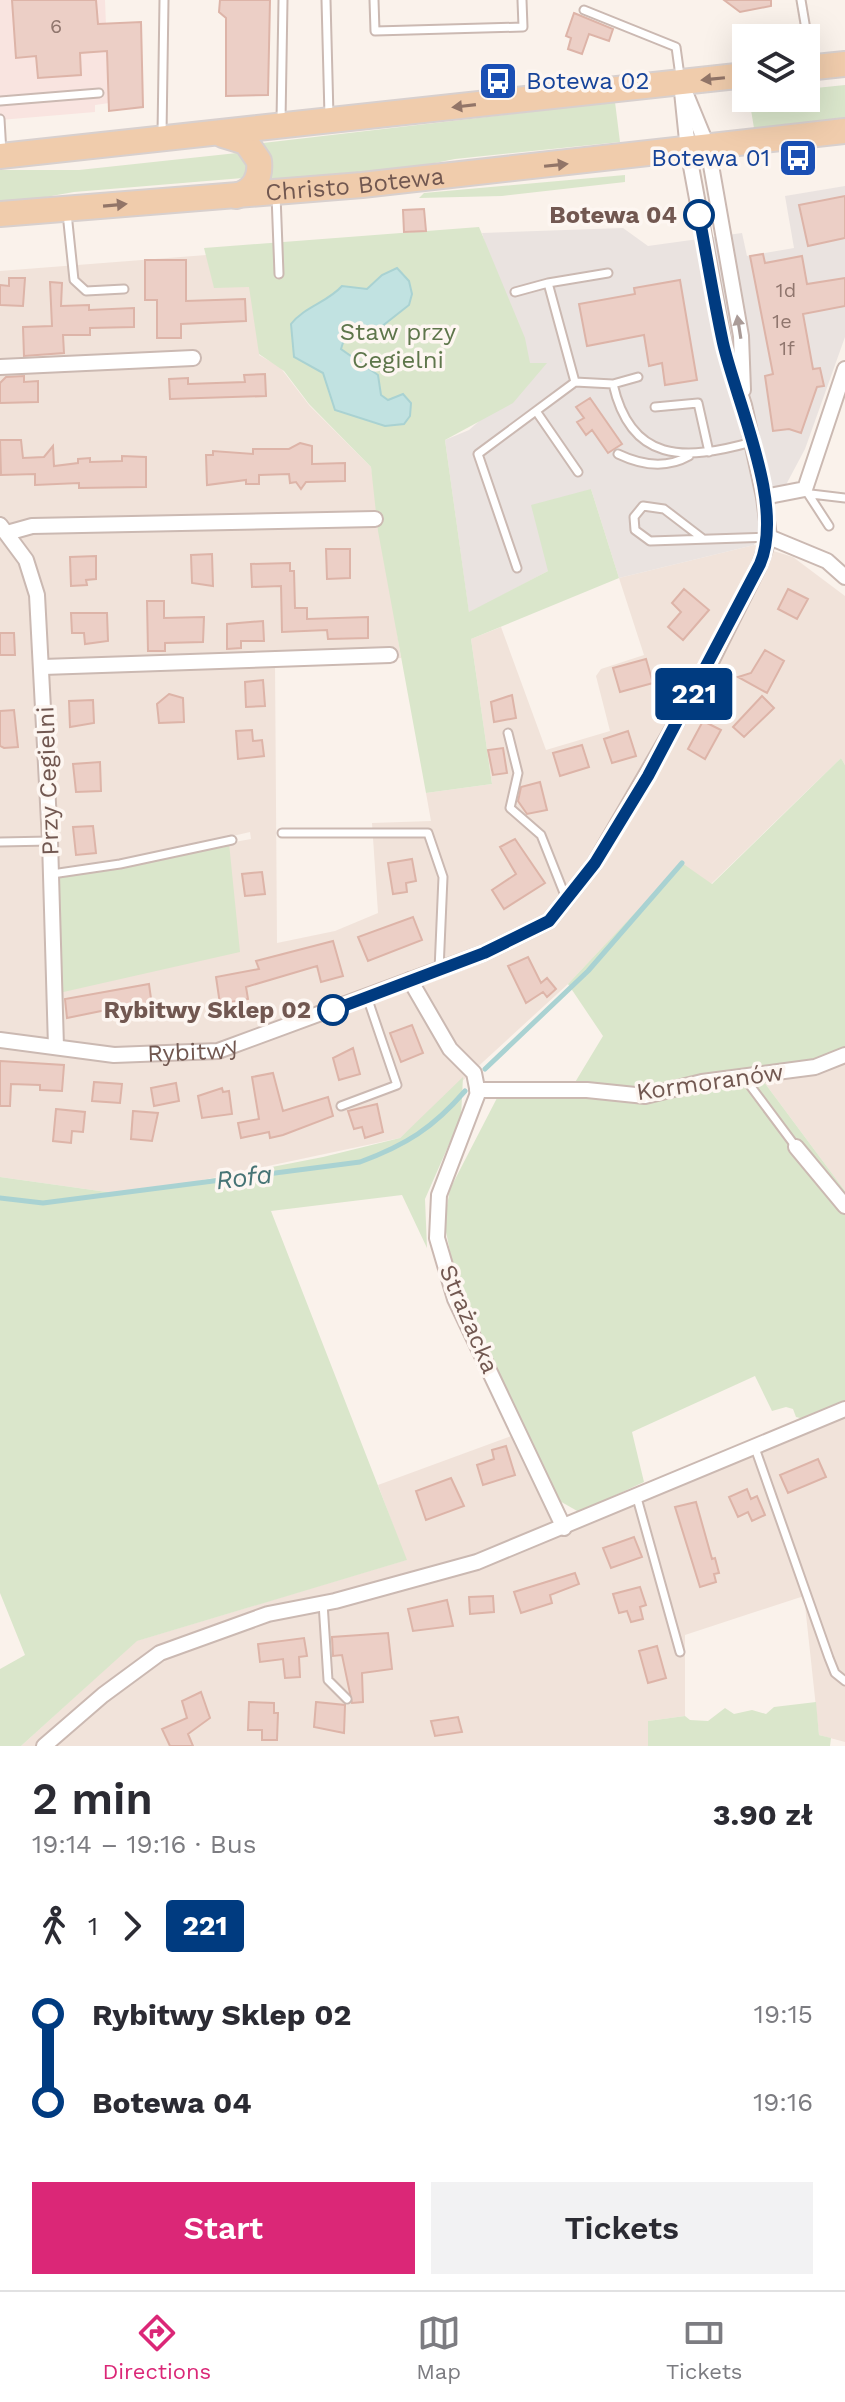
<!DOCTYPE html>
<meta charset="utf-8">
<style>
body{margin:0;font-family:"Work Sans",sans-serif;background:#f2f2f3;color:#2b2b33;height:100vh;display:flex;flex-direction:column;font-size:30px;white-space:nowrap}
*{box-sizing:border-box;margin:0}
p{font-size:26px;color:#7c7c81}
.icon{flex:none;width:44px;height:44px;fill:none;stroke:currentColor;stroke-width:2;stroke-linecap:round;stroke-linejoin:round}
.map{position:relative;height:1746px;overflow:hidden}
.details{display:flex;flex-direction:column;background:#fff;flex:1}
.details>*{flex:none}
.badge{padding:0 16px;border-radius:6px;font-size:28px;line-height:52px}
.fabs{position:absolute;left:732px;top:24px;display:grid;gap:16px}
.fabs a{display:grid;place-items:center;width:88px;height:88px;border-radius:0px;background:#fff;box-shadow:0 8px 32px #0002;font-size:40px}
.map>.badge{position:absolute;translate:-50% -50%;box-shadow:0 0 0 4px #fff}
.legs{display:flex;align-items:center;gap:12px;height:88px;padding:0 32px;font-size:26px}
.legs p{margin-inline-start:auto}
.headline{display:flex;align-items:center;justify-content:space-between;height:136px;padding:0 32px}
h1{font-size:44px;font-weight:600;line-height:60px}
.button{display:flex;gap:16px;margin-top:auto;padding:16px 32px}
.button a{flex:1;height:92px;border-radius:0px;background:#db2777;color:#fff;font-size:32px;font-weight:600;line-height:92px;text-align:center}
.button a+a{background:#f2f2f3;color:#2b2b33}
ul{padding:0 32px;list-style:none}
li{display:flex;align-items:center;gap:28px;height:88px;font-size:30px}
li i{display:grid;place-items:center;width:12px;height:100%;margin:0 10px;background:currentColor}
li i::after{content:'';width:20px;height:20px;margin:-10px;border:6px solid;border-radius:50%;background:#fff}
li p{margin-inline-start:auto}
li:first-child i{background:linear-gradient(#0000 50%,currentColor 0)}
li:last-child i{background:linear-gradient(currentColor 50%,#0000 0)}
.tab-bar{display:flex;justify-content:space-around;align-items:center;height:112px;border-top:2px solid #e1e1e2;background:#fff;font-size:22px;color:#7c7c81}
.tab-bar a{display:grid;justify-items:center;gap:4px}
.tab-bar .selected{color:#db2777}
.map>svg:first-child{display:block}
.residential{fill:#f1e3da;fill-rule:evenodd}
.commercial{fill:#f9e4e0}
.industrial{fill:#eae3e0}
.green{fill:#dae6cb}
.water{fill:#c1e2e1;stroke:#a9d2d2;stroke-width:2}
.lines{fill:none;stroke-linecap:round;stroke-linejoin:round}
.stream{stroke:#a9d2d2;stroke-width:5}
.building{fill:#eccfc6;stroke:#ddb4a8;stroke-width:2}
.lane-casing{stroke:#cbb9b2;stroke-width:11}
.street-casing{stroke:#cbb9b2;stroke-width:18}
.primary-casing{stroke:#d8d0ce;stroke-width:28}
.lane{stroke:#fff;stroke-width:7}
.street{stroke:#fff;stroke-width:14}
.primary{stroke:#f0ccac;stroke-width:24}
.oneway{fill:#927568}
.oneway2{fill:#aa9b97}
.line-1-casing{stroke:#fff;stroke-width:18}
.line-1{stroke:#003b80;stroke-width:12}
.stop-1-dot{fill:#fff;stroke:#003b80;stroke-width:4}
.labels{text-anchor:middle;stroke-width:7;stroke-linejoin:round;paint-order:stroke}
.number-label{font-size:20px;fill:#90766e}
.transit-label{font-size:24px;fill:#164399;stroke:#fdf6f1;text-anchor:start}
.street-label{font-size:24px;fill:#725851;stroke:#fdf6f1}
.stop-label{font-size:24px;font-weight:bold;fill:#725851;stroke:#fdf6f1;text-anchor:end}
.park-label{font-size:24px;fill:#5e764b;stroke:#fdf6f1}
.water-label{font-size:26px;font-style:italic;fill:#467475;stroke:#fdf6f1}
</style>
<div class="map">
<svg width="845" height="1746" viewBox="0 0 845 1746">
<rect width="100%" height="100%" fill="#faf2eb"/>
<path class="residential" d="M258 251 259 355 280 367 309 405 371 467 401 658 275 663 277 943 335 931 378 913 372 823 431 821 426 793 492 784 471 639 501 627 546 750 610 731 596 676 601 669 644 655 619 578 754 545 793 557 845 596V765L841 758 711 884 682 864 568 984 400 1138 184 1184 114 1193 0 1177V271ZM250 832 251 839 229 843 50 994 117 863Z
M845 1062V1191L764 1082 816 1073Z
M845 1415V1742L819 1735 804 1596 685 1635V1716L648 1721V1746H21L136 1641 406 1560 378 1485 514 1435 561 1534Z"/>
<path class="commercial" d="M0 0H105L109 103 95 105V112L0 120Z"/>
<path class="industrial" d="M845 186V337L805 449 754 545 619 578 591 489 548 571 469 613 445 440 469 430 546 363H521L482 233 623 228 648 246 742 233 747 256 794 248 785 196Z"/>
<path class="green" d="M845 85V123L755 134 749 98H806V89Z
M615 102 620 142 455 159 370 176 267 185 271 162 263 143Z
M237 153 250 160 243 178 74 192 0 205V170H79Z
M625 175V182L502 196 419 198 424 193Z
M479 227 525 338 530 363H547L513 403 445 440 469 612 548 571 531 505 591 489 619 578 471 639 492 784 426 793 378 531 371 467 309 404 284 371 259 354 249 287 214 288 204 248Z
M841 758 845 765V1050L810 1064 703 1076 642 1092 574 1084 603 1036 568 984 682 863 712 884Z
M229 843 240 952 59 993 57 877Z
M463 1077 461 1117 425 1199 427 1248 402 1195 271 1211 407 1560 137 1641 21 1746H0V1669L25 1655 0 1593V1177L114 1193 184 1184 323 1157 400 1138Z
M764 1082 845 1191V1403L804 1419 796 1417 793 1409 786 1407 772 1411 755 1376 632 1432 644 1482 579 1512 558 1500 470 1310 452 1261 444 1222 450 1189 497 1098 519 1093 649 1102 696 1091Z
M816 1702 819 1735 831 1738 830 1746H648V1721L685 1716 690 1720 708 1721 725 1708 734 1714 752 1710 766 1714 774 1707Z"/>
<path class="water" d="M397 268 409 281 412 294 409 305 381 327 347 330 341 349 378 375 381 395 388 400 403 394 411 403 410 416 404 424 385 426 335 410 323 373 294 357 291 324C304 307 328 302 342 286L367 289 382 275Z"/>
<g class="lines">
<path class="stream" d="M485 1069 588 971 682 863
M0 1198 43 1203 360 1162C406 1145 433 1128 465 1091"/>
</g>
<path class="building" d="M12 0H96L98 24 141 22 143 107 109 111 107 51 80 53 81 75 38 78 36 56 16 58Z
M220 0H270L268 95 226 96V18L219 12Z
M724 0H771V6L740 12Z
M574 13 613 29 609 41 589 34 582 54 568 49 571 38 566 36Z
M845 196V238L808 246 799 205Z
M424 209 426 231 404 232 403 210Z
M763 254 765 263 802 256 807 284 845 278V306L803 314 813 369 820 368 824 386 817 387 801 433 789 429 773 431 765 376 773 374 750 256Z
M145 260H186V301L245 299 246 321 181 324V338H157V300H145Z
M9 278H25L23 306 0 305V285L9 286Z
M680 280 697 380 665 385 662 363 649 366 644 335 587 346 579 304 635 294 634 288Z
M50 282 62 283 61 306 89 305V310L134 308V327L90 328V335H63L64 353 24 356 23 327 52 326Z
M265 374 266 396 170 399 169 379 188 378V384L245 382 244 375Z
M24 376V382L38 381V402L0 403V383L6 377Z
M590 398 622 444 608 453 592 430 586 435 577 422 584 418 576 407Z
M0 440H21L23 458 44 457 53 446 54 466 78 463V459L90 458V462L122 461V456L146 457V487L79 488V483L35 485V474L1 475Z
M300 443 312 446V464L345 463V481L306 482 301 489 296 482 290 483 289 474 259 475V484H246V480L207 485 206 455H213V451L253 454V449H289Z
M326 549H350V578L327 579Z
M212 554 213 586 192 583 191 555Z
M96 556V579L86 580 87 585 71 586 70 557Z
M290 563V571H294L295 608H307V619L368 617V638L328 639 327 630 282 632 281 586 252 587 251 564Z
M684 589 709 610 683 640 668 627 681 612 672 603Z
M788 589 808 599 797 619 778 609Z
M147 601H164V618L204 617 203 642 165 643V651H148Z
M71 613H107L108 641 85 644 84 633H72Z
M263 621 264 641H241V648L227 649V624Z
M0 633H14L15 655H0Z
M765 650 784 661 767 693 738 677 751 673Z
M646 659 653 683 620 692 613 668Z
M263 680 265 706 246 707 245 682Z
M169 694 183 698 184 722 159 723 157 704Z
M512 695 516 718 494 722 491 702Z
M762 696 774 708 744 737 733 727Z
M93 700 94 723 70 727 69 701Z
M14 710 18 747 4 748 0 746V711Z
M703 721 721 730 705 759 688 749Z
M252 730 253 741 262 740 264 756 238 759 236 731Z
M628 731 636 756 612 763 604 739Z
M582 745 589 767 560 776 553 753Z
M503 748 507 773 493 775 488 750Z
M100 762 101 791 76 792 73 764Z
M540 782 547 810 527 814 518 801 521 787Z
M93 826 96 853 76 855 73 827Z
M515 839 545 883 504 909 492 890 516 874 500 847Z
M412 859 416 881 406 883 407 892 393 894 388 863Z
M262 872 265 894 245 896 242 874Z
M413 917 422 940 368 961 358 937Z
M333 941 343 976 321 982 317 966 246 987 248 999 220 1004 216 977 259 969 256 961Z
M528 957 541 983 547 978 556 989 547 997 543 992 526 1003 508 966Z
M149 984 152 1006 122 1011 121 1007 67 1018 65 999Z
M412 1025 423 1053 401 1062 390 1033Z
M353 1048 360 1074 339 1080 333 1058Z
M0 1061 64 1065 62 1091 40 1090V1085L11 1084 10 1106H0Z
M273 1073 283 1111 328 1097 333 1116 283 1135 270 1138 269 1132 241 1138 238 1123 259 1119 252 1077Z
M94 1082 122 1084 120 1103 92 1101Z
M176 1083 179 1101 154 1106 151 1088Z
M222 1088 223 1092 229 1091 232 1114 202 1118 198 1096Z
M377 1104 383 1132 365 1138 362 1127 354 1129 348 1111Z
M56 1109 85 1112 83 1132 72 1131 71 1143 53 1141Z
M133 1111 158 1113 152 1141 131 1139Z
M506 1446 515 1475 483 1485 477 1465 494 1459 492 1450Z
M818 1459 826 1477 788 1493 780 1475Z
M451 1478 464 1506 426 1520 416 1491Z
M747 1489 751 1499 757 1496 765 1515 752 1521 748 1512 738 1517 729 1497Z
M696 1502 712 1559 715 1558 719 1573 714 1574 716 1582 700 1587 675 1507Z
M634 1537 642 1557 611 1568 603 1548Z
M575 1573 579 1584 550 1595 552 1603 521 1613 514 1592Z
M640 1587 646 1605 640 1607 643 1619 631 1622 627 1611 619 1613 613 1594Z
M493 1596 494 1612 470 1614 469 1597Z
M447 1600 453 1626 413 1631 408 1609Z
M388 1633 392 1669 362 1673 363 1702 352 1703 342 1655 333 1656 332 1637Z
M304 1638 307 1656 299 1657 300 1677 285 1678 283 1659 260 1662 258 1644Z
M657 1646 666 1678 648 1683 639 1651Z
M201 1692 210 1718 188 1734 193 1746H170L162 1729 187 1718 182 1701Z
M249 1702 274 1703V1713H278L277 1740H262V1730H248Z
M316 1702 345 1705 344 1733 314 1727Z
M458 1717 462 1732 435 1736 431 1721Z"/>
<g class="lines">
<g class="lane-casing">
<path id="lane" d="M326 0 329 116
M374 0 375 31 523 27 522 0
M801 0 812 65
M584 10 676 47 680 76
M0 101 99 93
M0 119 2 153
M281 121 283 0
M162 134 164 0
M276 195 279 274
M67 213 74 280 86 291 124 289
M608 273 548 283 575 382 613 384C631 463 684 461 752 442
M515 292 548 283
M613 384 638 377
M655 407 698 403 709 452
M536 411 578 472
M618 454C641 465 666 469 689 456
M805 489 829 526
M811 494 845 498
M702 538 664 509 643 506 634 517 635 530 650 541 769 537
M517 568 478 454 575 382
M508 733 518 773 510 808 541 835 566 898
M282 833H428L443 877 439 970
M0 842 50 841
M52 874 120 864 232 840
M743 1076 796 1147
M341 1106 397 1085 367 997
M755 1448 829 1658 835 1673 845 1681
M637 1498 680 1652
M323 1603 328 1680 347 1699"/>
</g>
<g class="street-casing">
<g id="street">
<path d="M687 97 708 148 741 336 743 390"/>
<path d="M0 367 193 358"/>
<path d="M764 497 805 489 845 369"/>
<path d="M0 525 26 560 37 595 50 841 56 1047"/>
<path d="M7 533 32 526 375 519"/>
<path d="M769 537 827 561 845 577"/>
<path d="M43 667 390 655"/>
<path d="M410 980 450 1049 474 1073 478 1093 439 1195 437 1238 455 1299 564 1528"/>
<path id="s1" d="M0 1040 114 1055 218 1051 484 953 549 921 595 863 709 666 760 564 769 537 764 497 744 405 724 345 688 150 681 82"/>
<path d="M477 1090H587L645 1096 702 1082 815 1067 845 1055"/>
<path d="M796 1147 845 1206"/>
<path d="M44 1746 103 1695 160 1653 268 1614 335 1601 477 1562 845 1409"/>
</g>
</g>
<g class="primary-casing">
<g id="primary">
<path d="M806 68 845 64"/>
<path d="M223 135 246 142 259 161C261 179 253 191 236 196"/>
<path d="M0 156 746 75"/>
<path id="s2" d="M0 214 362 185 845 131"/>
</g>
</g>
<use href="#lane" class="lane"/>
<use href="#street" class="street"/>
<use href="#primary" class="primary"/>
</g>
<defs><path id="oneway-solid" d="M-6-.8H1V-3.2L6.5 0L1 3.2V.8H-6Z" transform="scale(2)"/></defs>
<g class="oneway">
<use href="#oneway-solid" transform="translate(713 79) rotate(174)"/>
<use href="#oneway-solid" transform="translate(464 106) rotate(173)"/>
<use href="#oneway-solid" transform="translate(556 165) rotate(-6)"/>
<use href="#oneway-solid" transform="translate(115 205) rotate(-5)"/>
</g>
<use class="oneway2" href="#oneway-solid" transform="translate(739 327) rotate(-99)"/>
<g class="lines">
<g class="line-1-casing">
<path id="line-1" d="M333 1010 484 953 549 921 595 863 648 776 760 564C785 505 737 404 723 343 714 301 707 258 699 215"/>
</g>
<use href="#line-1" class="line-1"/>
</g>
<defs>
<g id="bus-square" transform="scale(2)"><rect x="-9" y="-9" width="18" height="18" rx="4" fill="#1a4fb4" stroke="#fdf6f1"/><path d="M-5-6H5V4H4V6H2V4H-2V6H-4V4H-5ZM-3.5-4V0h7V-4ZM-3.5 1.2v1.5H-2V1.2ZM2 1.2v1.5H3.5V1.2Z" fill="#fff"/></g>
</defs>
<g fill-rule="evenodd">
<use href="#bus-square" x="498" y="81"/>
<use href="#bus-square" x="798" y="158"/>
</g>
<g class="stop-1-dot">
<circle cx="699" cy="215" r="14"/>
<circle cx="333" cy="1010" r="14"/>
</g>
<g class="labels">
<g class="number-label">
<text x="56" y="33">6</text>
<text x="786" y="297">1d</text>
<text x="782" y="328">1e</text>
<text x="787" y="355">1f</text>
</g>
<g class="transit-label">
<text x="526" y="89">Botewa 02</text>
<text x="770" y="166" text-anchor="end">Botewa 01</text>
</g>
<g class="street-label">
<text dy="8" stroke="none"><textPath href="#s2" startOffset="356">Christo Botewa</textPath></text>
<text transform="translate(48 781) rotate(-92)" y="8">Przy Cegielni</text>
<text dy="8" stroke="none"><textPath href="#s1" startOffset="194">Rybitwy</textPath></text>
<text transform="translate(710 1082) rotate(-8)" y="8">Kormoranów</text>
<text transform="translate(469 1319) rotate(67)" y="8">Strażacka</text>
</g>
<g class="stop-label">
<text x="677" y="223">Botewa 04</text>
<text x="311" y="1018">Rybitwy Sklep 02</text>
</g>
<g class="park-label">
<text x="398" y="340">Staw przy<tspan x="398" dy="28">Cegielni</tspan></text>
</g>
<g class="water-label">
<text transform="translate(244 1177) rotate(-7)" y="9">Rofa</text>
</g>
</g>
</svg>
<div class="fabs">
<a><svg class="icon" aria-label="layers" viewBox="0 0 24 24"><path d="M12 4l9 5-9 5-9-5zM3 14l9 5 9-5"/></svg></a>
</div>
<b class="badge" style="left:694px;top:694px;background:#003b80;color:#fff">221</b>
</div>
<section class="details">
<div class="headline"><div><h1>2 min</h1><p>19:14 – 19:16 · Bus</p></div><b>3.90 zł</b></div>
<div class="legs"><svg class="icon" aria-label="walk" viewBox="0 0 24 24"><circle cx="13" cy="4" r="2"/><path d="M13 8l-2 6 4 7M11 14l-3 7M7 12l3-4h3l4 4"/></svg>1<svg class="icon" aria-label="forward" viewBox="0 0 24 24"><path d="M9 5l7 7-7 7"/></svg><b class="badge" style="background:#003b80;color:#fff">221</b></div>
<ul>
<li><i style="color:#003b80"></i><b>Rybitwy Sklep 02</b><p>19:15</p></li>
<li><i style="color:#003b80"></i><b>Botewa 04</b><p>19:16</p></li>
</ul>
<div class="button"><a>Start</a><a>Tickets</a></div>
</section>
<nav class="tab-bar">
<a class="selected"><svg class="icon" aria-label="directions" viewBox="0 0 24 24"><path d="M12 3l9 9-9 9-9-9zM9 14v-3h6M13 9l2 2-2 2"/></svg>Directions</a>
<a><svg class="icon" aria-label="map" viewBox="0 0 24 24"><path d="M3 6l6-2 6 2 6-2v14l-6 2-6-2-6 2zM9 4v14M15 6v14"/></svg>Map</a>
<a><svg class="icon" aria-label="tickets" viewBox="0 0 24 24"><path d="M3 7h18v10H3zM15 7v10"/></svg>Tickets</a>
</nav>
